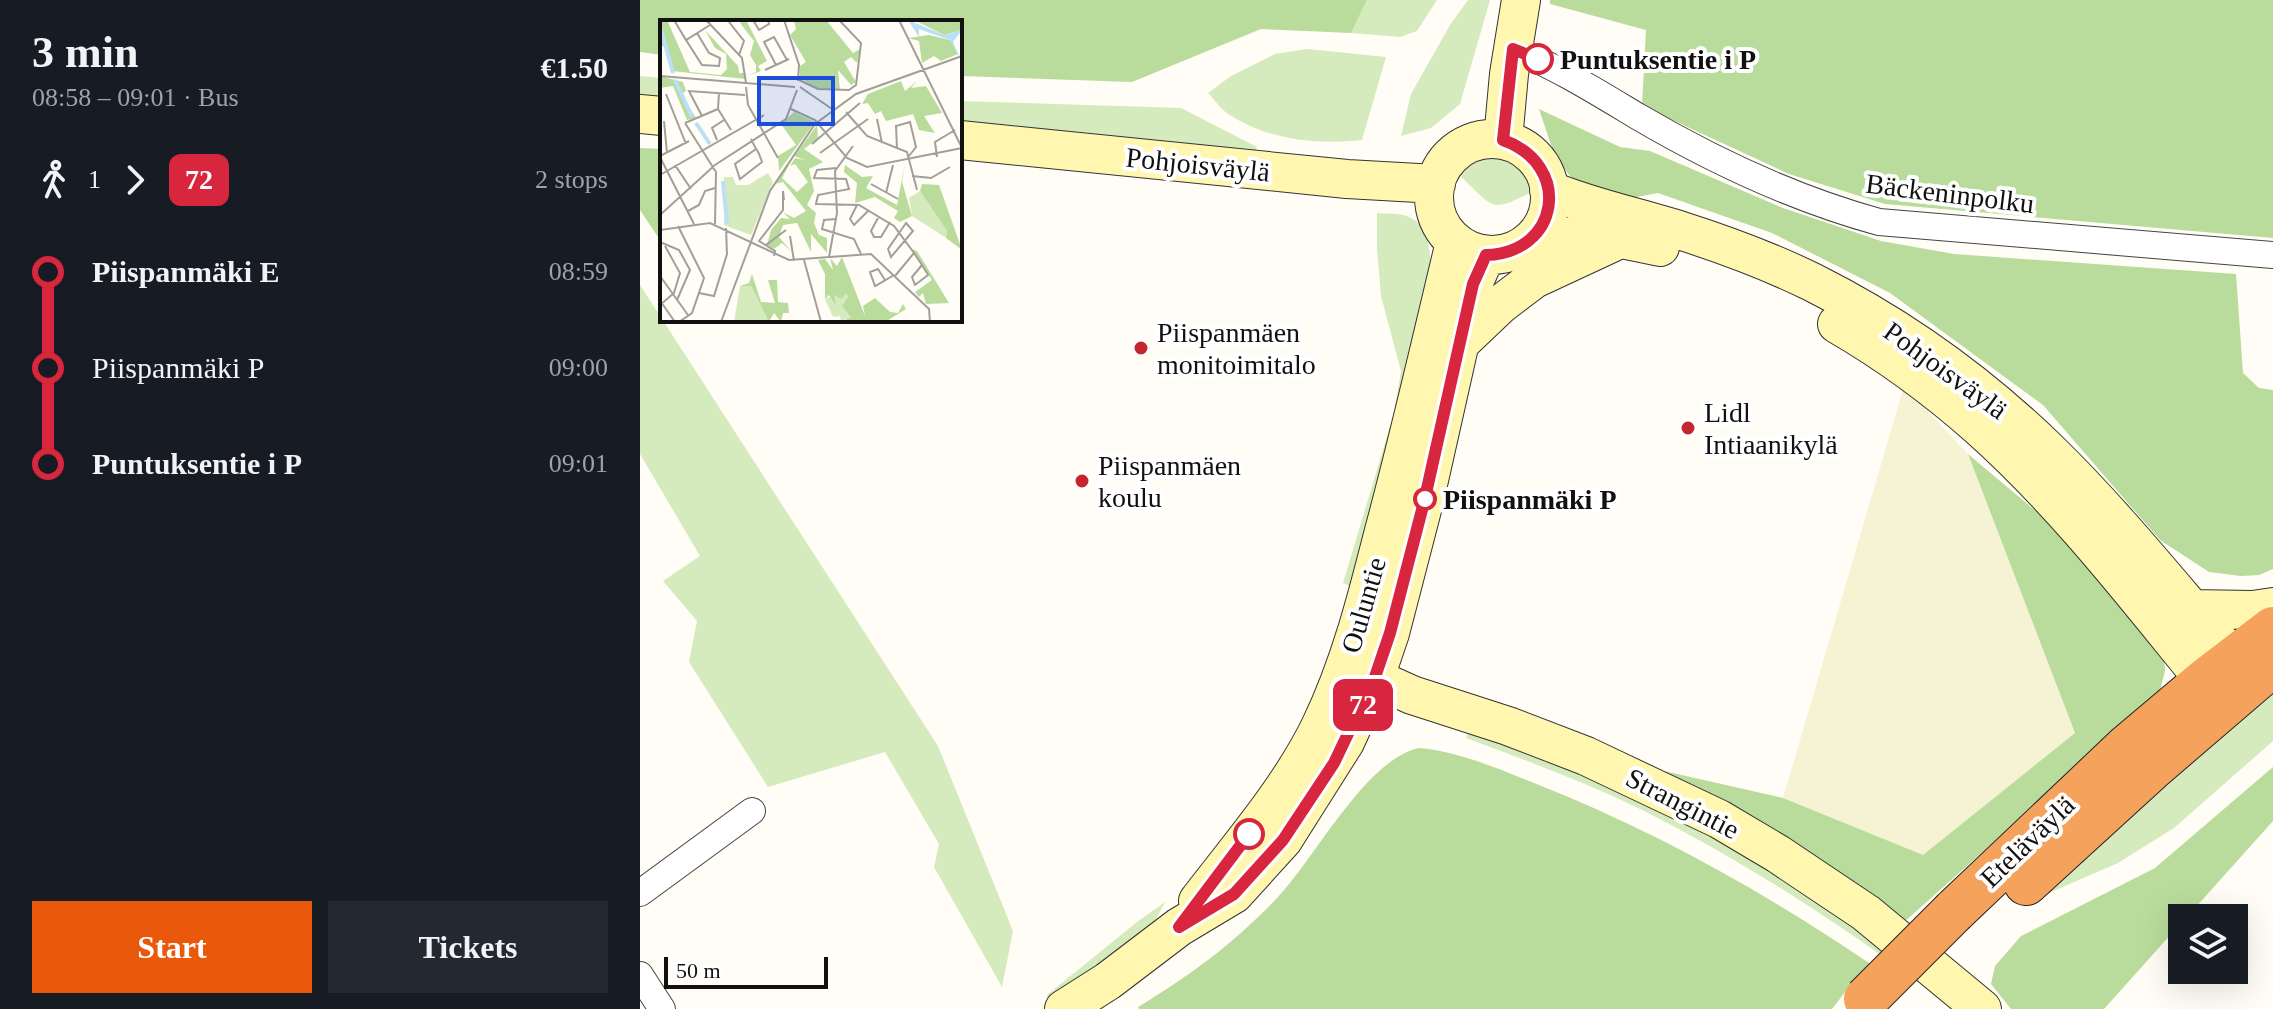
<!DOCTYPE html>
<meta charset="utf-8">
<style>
body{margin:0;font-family:"Times New Roman",serif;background:#242831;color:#f1f3f6;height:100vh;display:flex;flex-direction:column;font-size:30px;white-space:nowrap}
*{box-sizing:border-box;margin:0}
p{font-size:26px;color:#9ea1a6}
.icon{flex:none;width:44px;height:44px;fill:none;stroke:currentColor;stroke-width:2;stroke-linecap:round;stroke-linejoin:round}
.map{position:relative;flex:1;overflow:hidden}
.details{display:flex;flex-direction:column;background:#171b24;width:640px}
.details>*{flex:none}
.badge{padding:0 16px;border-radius:12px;font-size:28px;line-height:52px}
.buttons{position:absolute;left:1528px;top:904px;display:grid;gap:16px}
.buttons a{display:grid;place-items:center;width:80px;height:80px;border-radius:0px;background:#171b24;box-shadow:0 8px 32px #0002;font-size:40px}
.scale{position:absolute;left:24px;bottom:20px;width:164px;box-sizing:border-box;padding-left:8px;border:4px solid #111;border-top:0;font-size:22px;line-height:28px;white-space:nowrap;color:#111;-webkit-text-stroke:6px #fff;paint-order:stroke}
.map>.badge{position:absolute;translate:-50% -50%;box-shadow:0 0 0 4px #fff}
.legs{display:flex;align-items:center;gap:12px;height:88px;padding:0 32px;font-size:26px}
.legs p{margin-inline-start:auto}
.overview{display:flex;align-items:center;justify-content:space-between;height:136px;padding:0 32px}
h1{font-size:44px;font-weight:800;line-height:60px}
.button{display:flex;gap:16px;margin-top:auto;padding:16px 32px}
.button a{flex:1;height:92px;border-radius:0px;background:#ea580c;color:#fff;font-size:32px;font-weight:800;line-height:92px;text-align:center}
.button a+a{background:#242831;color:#f1f3f6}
ul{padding:0 32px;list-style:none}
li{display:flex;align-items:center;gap:28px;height:96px;font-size:30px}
li i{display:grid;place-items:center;width:12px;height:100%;margin:0 10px;background:currentColor}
li i::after{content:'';width:20px;height:20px;margin:-10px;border:6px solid;border-radius:50%;background:#171b24}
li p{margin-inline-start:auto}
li:first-child i{background:linear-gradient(#0000 50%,currentColor 0)}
li:last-child i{background:linear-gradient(currentColor 50%,#0000 0)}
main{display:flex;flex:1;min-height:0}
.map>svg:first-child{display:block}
.farmland{fill:#f6f3d4}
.green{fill:#d5ebbd}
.forest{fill:#b9dc9c}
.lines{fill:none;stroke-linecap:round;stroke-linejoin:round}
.street-casing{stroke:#444;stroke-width:28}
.secondary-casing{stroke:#333;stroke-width:40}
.highway-casing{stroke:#222;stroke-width:46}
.street{stroke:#fff;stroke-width:26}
.secondary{stroke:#fff6b0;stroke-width:38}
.highway{stroke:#f5a25d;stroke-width:44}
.highway-bridge-casing{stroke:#222;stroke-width:46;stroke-linecap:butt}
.highway-bridge{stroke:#f5a25d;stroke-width:44}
.line-1-casing{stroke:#fff;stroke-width:18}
.line-1{stroke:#d7263d;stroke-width:12}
.stop-1-dot{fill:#fff;stroke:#d7263d;stroke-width:4}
.poi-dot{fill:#c4262e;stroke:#fff;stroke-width:3}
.labels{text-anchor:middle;stroke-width:8;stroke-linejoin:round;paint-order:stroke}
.stop-label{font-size:28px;font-weight:bold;fill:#111;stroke:#fff;text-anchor:start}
.street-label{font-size:28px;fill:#111;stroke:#fff}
.poi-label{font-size:28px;fill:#111;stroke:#fff;text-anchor:start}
.inset-river{fill:none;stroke:#b9e0f7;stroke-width:4}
.inset-road{fill:none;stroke:#a09f9a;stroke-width:2}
.view{fill:#1d4ed8;fill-opacity:0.15;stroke:#1d4ed8;stroke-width:4}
.inset-edge{fill:none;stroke:#111;stroke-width:4}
</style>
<main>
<section class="details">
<div class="overview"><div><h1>3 min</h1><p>08:58 – 09:01 · Bus</p></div><b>€1.50</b></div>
<div class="legs"><svg class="icon" aria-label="walk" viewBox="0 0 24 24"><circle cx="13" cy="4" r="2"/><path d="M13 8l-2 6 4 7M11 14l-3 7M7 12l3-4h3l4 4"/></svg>1<svg class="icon" aria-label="forward" viewBox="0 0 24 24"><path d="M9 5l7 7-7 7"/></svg><b class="badge" style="background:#d7263d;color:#fff">72</b><p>2 stops</p></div>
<ul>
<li><i style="color:#d7263d"></i><b>Piispanmäki E</b><p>08:59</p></li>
<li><i style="color:#d7263d"></i><span>Piispanmäki P</span><p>09:00</p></li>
<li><i style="color:#d7263d"></i><b>Puntuksentie i P</b><p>09:01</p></li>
</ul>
<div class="button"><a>Start</a><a>Tickets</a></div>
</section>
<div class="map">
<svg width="1633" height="1009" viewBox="0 0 1633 1009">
<rect width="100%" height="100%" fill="#fffdf5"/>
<path class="farmland" d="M1264 386 1328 454 1435 733 1283 856 1143 798Z"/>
<path class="green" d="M727 0H797L777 31 760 37 711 33Z
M828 0H850L820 104 791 128 761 136 771 94 810 25Z
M667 49 746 57 722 140C677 145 628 140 590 115 581 110 575 100 568 93L591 76 635 54Z
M0 76 22 78V99L0 97Z
M320 101 541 108 617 147 613 155 320 124Z
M855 156C877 160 890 167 895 190 849 214 856 209 819 175L835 161Z
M737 213C745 214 755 213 763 215 793 222 791 256 789 280L716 589 703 583 754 413 761 371 741 296 737 249Z
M0 285 298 746 373 931 362 987 294 867 299 844 245 752 128 787 49 662 57 621 23 581 60 556 0 454Z
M1633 687V741L1534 828 1478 863 1402 896Z
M830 729 911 757 1075 833 1253 948 1245 958C1169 904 1089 854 1006 812 948 783 887 761 826 738Z
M525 902 510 931 408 999 407 995 497 922Z"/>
<path class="forest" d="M0 0H727L711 33 621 29 492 82 320 76V22H22V55L0 52Z
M910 0H1633V238L1245 204 1149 174 1002 106 1006 30 910 4Z
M899 109 980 147 1010 151 1143 208 1241 241 1314 254 1596 274 1603 373 1619 388 1633 390V569L1619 575 1601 576 1569 572 1520 540 1403 405 1250 293 1132 233 1018 193 986 199 946 189 929 175 914 154Z
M0 148 22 149V243L0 210Z
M1328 454 1403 517 1524 654 1525 671 1519 694 1262 924 1015 769 1143 798 1283 855 1435 733Z
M778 748C818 751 856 768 894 783 1014 830 1126 893 1232 965L1209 987 1192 1009H499L498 1007C552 974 593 944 637 898 676 857 724 762 778 748Z
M1633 767V821L1546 918H1542V922L1464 1009H1371L1351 984 1355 966 1381 936 1515 868Z"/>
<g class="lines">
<g class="street-casing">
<path id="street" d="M873 49C917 67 957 92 997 116 1072 160 1155 199 1239 222L1633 255
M0 893 112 811
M0 975 22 1009"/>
</g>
<g class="secondary-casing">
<path id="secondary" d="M0 114 22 116
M794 197a58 58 0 1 1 116 0a58 58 0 1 1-116 0Z
M320 140 707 179 796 184
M863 140 869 74 881 0
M909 190C952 208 998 217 1042 231 1086 245 1131 262 1172 282 1258 325 1339 383 1408 450 1482 522 1545 604 1614 681
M896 235 981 239 1020 247
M1197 324C1247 353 1296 389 1339 427 1431 509 1506 610 1584 704
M820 343 861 304 894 279 980 239
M1551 609 1613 610 1633 607
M712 668 772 695 868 726 946 756 1079 819 1138 854 1226 913 1342 1009
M558 901C600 846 649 790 680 727 710 665 727 598 744 531 770 435 792 338 815 242
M424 1009 468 981 539 927 594 894 643 840 705 742 735 677 750 633 784 502 833 284 846 255"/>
</g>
<g class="highway-casing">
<path id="highway" d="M1386 883 1513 767 1633 664
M1314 911 1488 746 1565 681 1633 629"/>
</g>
<use href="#street" class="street"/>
<use href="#secondary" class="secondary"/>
<use href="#highway" class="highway"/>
<g class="highway-bridge-casing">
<path id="highway-bridge" d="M1226 999 1314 911"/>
</g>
<use href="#highway-bridge" class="highway-bridge"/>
</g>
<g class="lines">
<g class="line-1-casing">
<path id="line-1" d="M609 834 539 927 594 894 643 840 694 763 735 677 750 633 784 502 833 284 846 255C920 253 933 165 863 140L873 49 898 59"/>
</g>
<use href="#line-1" class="line-1"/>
</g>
<g class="stop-1-dot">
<circle cx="898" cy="59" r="14"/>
<circle cx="785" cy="499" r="10"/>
<circle cx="609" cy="834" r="14"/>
</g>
<g class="poi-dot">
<circle cx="501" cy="348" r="8"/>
<circle cx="1048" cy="428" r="8"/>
<circle cx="442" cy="481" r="8"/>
</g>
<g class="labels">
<g class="stop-label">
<text x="920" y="69">Puntuksentie i P</text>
<text x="803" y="509">Piispanmäki P</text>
</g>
<g class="street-label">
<text transform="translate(558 164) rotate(6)" y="10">Pohjoisväylä</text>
<text transform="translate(1310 193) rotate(7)" y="10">Bäckeninpolku</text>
<text transform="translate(1306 370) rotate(36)" y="10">Pohjoisväylä</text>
<text transform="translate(723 605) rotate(-74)" y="10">Ouluntie</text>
<text transform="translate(1043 803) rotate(27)" y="10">Strangintie</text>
<text transform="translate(1387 841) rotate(-44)" y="10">Eteläväylä</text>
</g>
<g class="poi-label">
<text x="517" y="342">Piispanmäen<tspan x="517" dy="32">monitoimitalo</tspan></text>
<text x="1064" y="422">Lidl<tspan x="1064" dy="32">Intiaanikylä</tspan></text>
<text x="458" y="475">Piispanmäen<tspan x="458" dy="32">koulu</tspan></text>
</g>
</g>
<g transform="translate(20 20)">
<rect width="302" height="302" fill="#fffdf5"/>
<path d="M108 153 113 162 91 215 64 205V157H73L76 165H88ZM260 171 287 211 286 218 252 196 249 178ZM80 266H91L109 302H74ZM181 273H187L191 297 181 301 180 296 173 297 165 279 179 274 181 279Z" fill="#d5ebbd"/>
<path d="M7 0 30 52 61 55 67 49 66 34 55 28 45 10 78 46 79 53H86L85 59 12 51 5 26H0V2ZM86 0 107 41 98 46 101 51 88 56 96 52V45L90 35 94 21 80 3ZM134 0H166L193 33 200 29 197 43 191 37 184 42 196 62 191 65 178 50 180 70 156 68 140 58V46L146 42 130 15 136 9ZM254 0H302V10L284 15ZM269 15 290 20 298 34 281 41 274 36 262 43 259 21 248 18ZM0 56 23 62 26 71 21 74 36 98 27 100 13 66 0 68ZM241 61 245 71 257 61 251 68 266 66 282 93 264 96 275 113 259 110 253 94 226 101 221 91 215 94 208 83 202 84 208 74ZM134 92 155 102 119 151 118 136 136 125 121 104ZM157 105 158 118 144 129 163 142 149 149 154 171 147 185 156 193 154 203 159 215 167 218V233L151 214V232L137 203 123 205 119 217 132 232 122 223 114 229 107 225 111 210 121 198 130 199 123 192 134 198 146 191 123 162 114 164ZM134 136 145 140 135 138 130 146 135 144 148 162 137 172 122 158ZM245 143 242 162 252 196 240 202 234 198 238 191 215 177 195 183 197 163 184 152 185 145 202 157 213 156 206 168 237 185ZM262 164 279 165 302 230 286 218 287 211 260 171ZM252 229 257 231 289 283 266 284 263 273 259 277 255 272 272 260ZM182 237 205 296 203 286 215 278 230 292 238 293 243 284 246 289 225 302H181L191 297 182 286 188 277 186 273 182 279 174 275 176 285 169 275 165 279V254L158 240 165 239 173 250 170 238 177 246ZM92 254 101 282 115 283 108 260H117L118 282 128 283 129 293H123L121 302 114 293 109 302 91 266H80L89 263Z" fill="#b9dc9c" fill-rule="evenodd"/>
<path d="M248 0 284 15 302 10 293 22 302 42 290 20 259 9V17Z" fill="#b9e0f7"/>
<path class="inset-river" d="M0 6 13 53M15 60 32 97M36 103 50 124M63 161 67 204"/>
<path class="inset-road" d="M14 0 26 20 50 5M46 0 82 38 86 63M93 0 99 10 109 4 108 0M124 0 139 45 138 61M239 0 302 128M69 2 84 21 79 35M26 20 42 45 59 46 60 38 49 33 37 13M116 45 104 22 114 17 127 40M105 50 129 39M0 56 135 67M139 60 158 69 189 70 196 65 201 23 179 0M86 67 88 85 118 138M140 67 172 89M59 73 58 89 71 110M6 74 26 124M131 89 155 100 187 138 207 147 302 128M186 92 207 116 247 132 257 170M42 96 29 71 85 75M217 99 222 123M4 101 7 133M25 103 56 152 55 204M25 103 58 89M91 119 96 129 97 130 99 134 102 142 80 159 75 144 96 129M57 120 52 108 64 100M152 124 200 83M237 128 236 106 250 102 256 127 249 136M160 133 208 99M0 136 29 121M0 137 34 204M277 137 275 122 295 110M15 145 31 169M176 148 157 150 154 158 186 159 189 169 158 175 156 184 199 185 234 206 254 233 235 256M0 155 104 95M252 156 271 158 290 147M211 164 238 179M226 173 233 145M197 185 190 199 194 205 209 190M28 191 39 185 45 171 55 168M0 195 55 145 126 99 137 70M219 196 211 211 214 217H221L230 202M176 199 164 200 162 209 194 219 201 234M246 203 253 211 231 237 228 229ZM18 206 44 258 32 293 19 302M0 210 50 203 129 240 211 234 269 289 270 302M130 216 134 241M0 222 19 230 30 250 17 280M106 225 126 210M254 233 262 245 267 253 268 255 255 265 252 257 262 245M114 236 115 231 99 221 123 190V171L124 180M169 237 177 193 175 151 193 126M144 240 161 302M0 256 28 295M225 260 218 249 210 252 215 266 217 265 234 255M39 273 54 276 67 234 66 208M1 282 15 302M0 285 14 273 20 253 5 226M61 302 110 171 155 104 196 74 302 36"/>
<path class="view" d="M99 58H173V104H99Z"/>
<rect width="302" height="302" class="inset-edge"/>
</g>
</svg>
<div class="buttons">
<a><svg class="icon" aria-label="layers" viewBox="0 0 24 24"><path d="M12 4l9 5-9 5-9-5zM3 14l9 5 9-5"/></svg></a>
</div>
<div class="scale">50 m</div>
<b class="badge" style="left:723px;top:705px;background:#d7263d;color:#fff">72</b>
</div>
</main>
